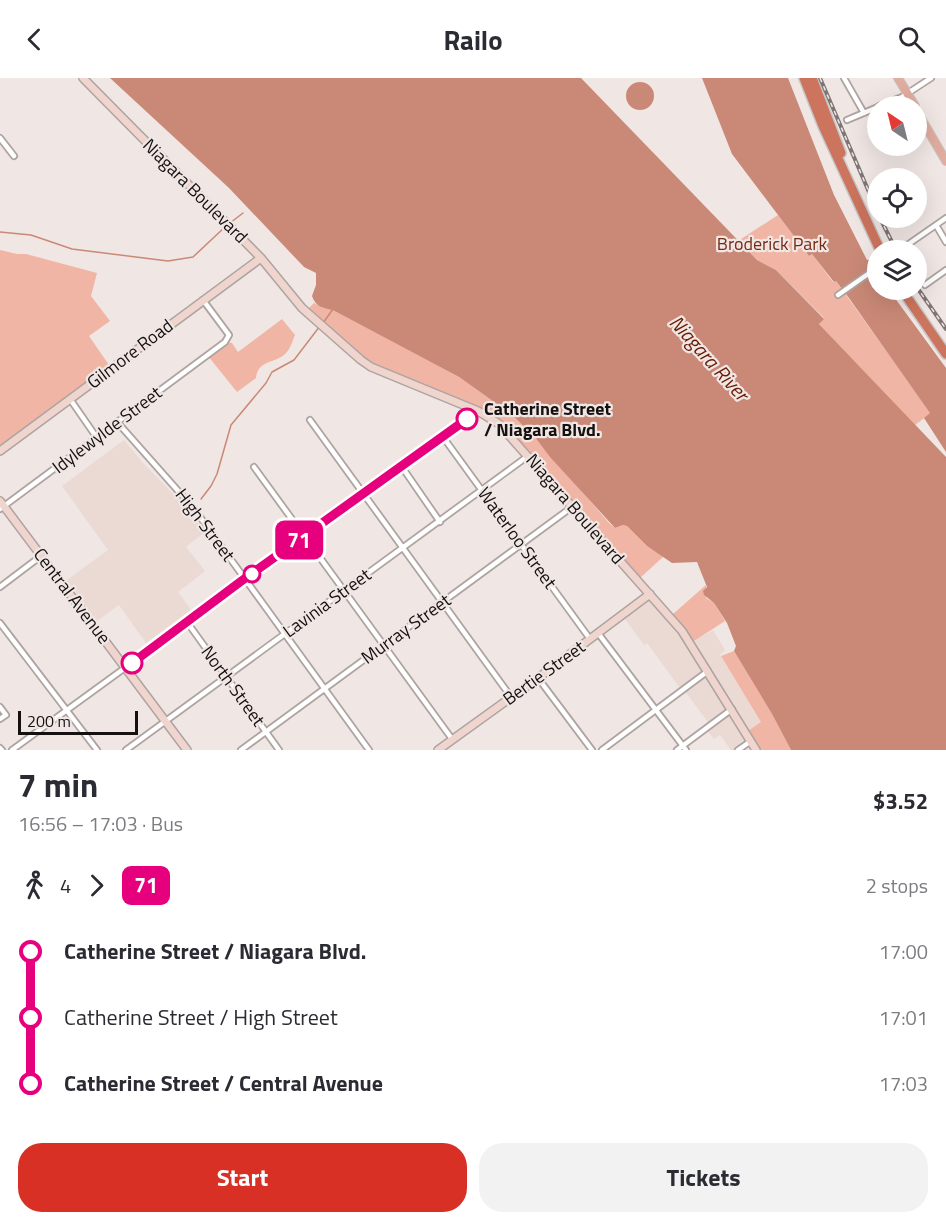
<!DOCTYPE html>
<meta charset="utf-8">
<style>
body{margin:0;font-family:"Titillium Web",sans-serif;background:#f2f2f3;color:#2b2b33;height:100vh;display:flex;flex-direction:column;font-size:22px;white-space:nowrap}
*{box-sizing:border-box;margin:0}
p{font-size:20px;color:#7c7c81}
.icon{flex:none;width:33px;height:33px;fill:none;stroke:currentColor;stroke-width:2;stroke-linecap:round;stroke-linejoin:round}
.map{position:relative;height:672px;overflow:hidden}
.sheet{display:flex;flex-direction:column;background:#fff;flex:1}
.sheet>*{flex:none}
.badge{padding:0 12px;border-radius:9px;font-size:21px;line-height:39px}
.needle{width:39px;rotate:325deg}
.buttons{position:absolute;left:867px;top:18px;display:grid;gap:12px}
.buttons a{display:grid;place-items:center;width:60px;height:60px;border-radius:50%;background:#fff;box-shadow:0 6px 24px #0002;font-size:30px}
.scale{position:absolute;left:18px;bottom:15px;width:120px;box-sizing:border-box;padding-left:6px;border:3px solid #151111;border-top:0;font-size:16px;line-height:21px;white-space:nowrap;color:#151111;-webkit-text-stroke:4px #f0e6e3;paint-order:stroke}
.map>.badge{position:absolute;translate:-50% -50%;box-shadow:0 0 0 3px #fff}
.legs{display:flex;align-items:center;gap:9px;height:66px;padding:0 18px;font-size:20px}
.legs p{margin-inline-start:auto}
.overview{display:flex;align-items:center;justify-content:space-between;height:102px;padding:0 18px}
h1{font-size:33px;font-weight:700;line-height:45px}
.primary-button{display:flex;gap:12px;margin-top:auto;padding:12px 18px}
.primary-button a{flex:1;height:69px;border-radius:24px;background:#d93025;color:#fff;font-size:24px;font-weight:700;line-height:69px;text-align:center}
.primary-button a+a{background:#f2f2f3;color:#2b2b33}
ul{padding:0 18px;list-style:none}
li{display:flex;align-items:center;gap:21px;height:66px;font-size:22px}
li i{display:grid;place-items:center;width:9px;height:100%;margin:0 8px;background:currentColor}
li i::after{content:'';width:15px;height:15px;margin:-8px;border:4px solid;border-radius:50%;background:#fff}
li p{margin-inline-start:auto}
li:first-child i{background:linear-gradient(#0000 50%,currentColor 0)}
li:last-child i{background:linear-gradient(currentColor 50%,#0000 0)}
header{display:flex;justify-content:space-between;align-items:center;height:78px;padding:0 18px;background:#fff;font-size:27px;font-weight:700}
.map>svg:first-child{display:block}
.built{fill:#ebd9d4}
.green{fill:#f0b5a5}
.water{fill:#ca8977}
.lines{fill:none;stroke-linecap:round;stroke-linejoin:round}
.stream{stroke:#ca8977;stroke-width:1.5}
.street-casing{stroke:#ada4a1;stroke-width:8}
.secondary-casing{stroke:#ada4a1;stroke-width:10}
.primary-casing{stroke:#c7c6c6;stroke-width:10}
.highway-casing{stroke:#c7c6c6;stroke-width:12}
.street{stroke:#fff;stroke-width:4.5}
.secondary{stroke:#f0d5ce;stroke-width:7}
.primary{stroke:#e0ac9e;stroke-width:8}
.highway{stroke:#cc745d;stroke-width:9}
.rail-casing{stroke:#7d7675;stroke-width:4}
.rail{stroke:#f0e6e3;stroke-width:1.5;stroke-dasharray:4.5;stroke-linecap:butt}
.line-1-casing{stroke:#fff;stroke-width:14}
.line-1{stroke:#e6007e;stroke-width:9}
.stop-1-dot{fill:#fff;stroke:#e6007e;stroke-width:3}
.labels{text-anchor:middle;stroke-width:4.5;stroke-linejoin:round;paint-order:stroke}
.street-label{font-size:18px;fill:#151111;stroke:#f0e6e3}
.park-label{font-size:18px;fill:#782913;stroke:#f0e6e3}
.stop-label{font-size:18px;font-weight:bold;fill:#151111;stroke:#f0e6e3;text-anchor:start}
.water-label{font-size:20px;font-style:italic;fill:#671902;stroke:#f0e6e3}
</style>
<header><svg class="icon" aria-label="back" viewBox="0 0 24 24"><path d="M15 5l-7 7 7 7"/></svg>Railo<svg class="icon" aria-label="search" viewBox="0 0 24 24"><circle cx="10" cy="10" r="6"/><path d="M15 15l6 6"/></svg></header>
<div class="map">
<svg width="946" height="672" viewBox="0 0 946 672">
<rect width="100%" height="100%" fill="#f0e6e3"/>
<path class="built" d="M124 362 142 384 181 424 205 454 186 469 205 493 178 514 191 532 146 565 119 527 97 543 67 502 108 472 62 408Z
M650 516 690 565 713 552 725 572 720 577 762 644 746 653 751 663 738 672H731L720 657 714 661 706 651 710 647 682 609 680 610 647 565 644 567 622 537Z"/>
<path class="green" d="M778 137 809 178 812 176 833 204 836 203 931 335 915 347 819 246 824 240 776 192 757 182 738 163Z
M0 172 17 176H26L97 195 91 218 110 243 89 258 109 287 0 367Z
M314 225 323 230 333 231 459 299 511 336 535 359 609 445 615 450 623 447 627 448 647 468 664 478 640 500 570 425 528 372 490 334 374 288 308 231Z
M282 241 295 257C293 262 290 271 286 275 276 286 258 281 256 300L237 314 208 278 224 264 232 265 238 274Z
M706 507V520L714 525 725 543 694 563 673 536Z
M734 573 772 636 791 672H760L749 652 761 644 721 578Z"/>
<path class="water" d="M110 0H581L757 182 776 192 824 241 819 246 946 379V672H791L772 636 734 573 736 568 727 545 714 525 704 517 703 513 707 509 697 484 672 485 647 468 627 448 623 447 615 450 550 379 535 359 511 336 459 299 333 232C322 230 316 229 312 218L316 207V195L304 189 229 110Z
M702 0H788L834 117 867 182 875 181 878 212H889L946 290V374L924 340 930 335 849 220 836 203 834 204 812 176 809 178 732 76Z
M626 18a14 14 0 1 1 28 0a14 14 0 1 1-28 0Z"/>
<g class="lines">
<path class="stream" d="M230 145 243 135
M0 154 31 157 72 171 168 183 193 179 226 148
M323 245 333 231
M201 421 211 408 217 396 231 347 266 305 272 294 294 282 320 248"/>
<g class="street-casing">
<path id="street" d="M844 0 864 35
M879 28 902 19 931 0
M847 42 878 29
M0 60 14 78
M936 147 946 164
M900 172 946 140
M925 207 946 192
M838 217 878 189
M70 321 97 360
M310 342 511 619
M118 345 195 432 369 672
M443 359 590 561
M254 389 452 661
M402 389 440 444
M0 431 225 264 229 257 203 222
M0 509 41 478
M187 544 279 672
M0 545 97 672
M598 555 686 672
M538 600 592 672
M0 629 6 637 0 641
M0 670 2 672
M12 672 478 333
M126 672 528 378
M241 672 572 429
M602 672 708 593
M677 672 732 631
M738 672 751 663"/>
</g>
<g class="secondary-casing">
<path id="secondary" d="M83 0 261 180 302 230 361 282 371 289 478 333 499 346 682 553 756 672
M0 373 261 180
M0 423 187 672
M438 672 538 600 650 516"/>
</g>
<g class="primary-casing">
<path id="primary" d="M898 0 915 28
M916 32 946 83"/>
</g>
<g class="highway-casing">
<path id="highway" d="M804 0 823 48 880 172
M812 0 841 75
M902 212 946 276"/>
</g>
<use href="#street" class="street"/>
<use href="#secondary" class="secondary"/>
<use href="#primary" class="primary"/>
<use href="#highway" class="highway"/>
<g class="rail-casing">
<path id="rail" d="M820 0 878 135
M880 140 896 172
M916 208 946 251"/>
</g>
<use href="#rail" class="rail"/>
</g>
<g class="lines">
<g class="line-1-casing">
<path id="line-1" d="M132 585 240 504 467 341"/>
</g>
<use href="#line-1" class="line-1"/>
</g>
<g class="stop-1-dot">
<circle cx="467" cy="341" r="10"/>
<circle cx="252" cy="496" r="8"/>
<circle cx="132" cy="585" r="10"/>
</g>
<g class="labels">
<g class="street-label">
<text transform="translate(195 113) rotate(45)" y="6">Niagara Boulevard</text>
<text transform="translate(130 276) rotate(-37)" y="6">Gilmore Road</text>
<text transform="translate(107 352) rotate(-37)" y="6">Idylewylde Street</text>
<text transform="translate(575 431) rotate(49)" y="6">Niagara Boulevard</text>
<text transform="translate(205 447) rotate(53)" y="6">High Street</text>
<text transform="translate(517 460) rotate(54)" y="6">Waterloo Street</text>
<text transform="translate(72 518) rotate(53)" y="6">Central Avenue</text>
<text transform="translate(327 525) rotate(-36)" y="6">Lavinia Street</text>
<text transform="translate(406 551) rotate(-36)" y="6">Murray Street</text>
<text transform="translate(544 595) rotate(-36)" y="6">Bertie Street</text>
<text transform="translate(233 608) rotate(54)" y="6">North Street</text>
</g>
<g class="park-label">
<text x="772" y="172">Broderick Park</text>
</g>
<g class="stop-label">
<text x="484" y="337">Catherine Street<tspan x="484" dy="21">/ Niagara Blvd.</tspan></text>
</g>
<g class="water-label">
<text transform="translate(709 280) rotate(48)" y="7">Niagara River</text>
</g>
</g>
</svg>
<div class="buttons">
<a><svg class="needle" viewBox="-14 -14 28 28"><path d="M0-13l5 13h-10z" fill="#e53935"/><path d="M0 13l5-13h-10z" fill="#7c7c81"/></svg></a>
<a><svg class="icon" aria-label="locate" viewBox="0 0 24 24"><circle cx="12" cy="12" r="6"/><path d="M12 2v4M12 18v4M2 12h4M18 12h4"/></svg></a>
<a><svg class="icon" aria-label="layers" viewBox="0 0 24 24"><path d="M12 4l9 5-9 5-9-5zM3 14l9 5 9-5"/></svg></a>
</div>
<div class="scale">200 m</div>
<b class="badge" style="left:299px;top:462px;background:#e6007e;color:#fff">71</b>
</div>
<section class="sheet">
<div class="overview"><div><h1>7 min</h1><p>16:56 – 17:03 · Bus</p></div><b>$3.52</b></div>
<div class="legs"><svg class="icon" aria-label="walk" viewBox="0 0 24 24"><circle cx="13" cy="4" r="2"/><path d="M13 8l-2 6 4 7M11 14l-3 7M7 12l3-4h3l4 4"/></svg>4<svg class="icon" aria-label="forward" viewBox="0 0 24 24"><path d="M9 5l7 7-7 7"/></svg><b class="badge" style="background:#e6007e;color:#fff">71</b><p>2 stops</p></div>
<ul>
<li><i style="color:#e6007e"></i><b>Catherine Street / Niagara Blvd.</b><p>17:00</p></li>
<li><i style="color:#e6007e"></i><span>Catherine Street / High Street</span><p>17:01</p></li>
<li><i style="color:#e6007e"></i><b>Catherine Street / Central Avenue</b><p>17:03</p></li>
</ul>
<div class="primary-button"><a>Start</a><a>Tickets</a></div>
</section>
